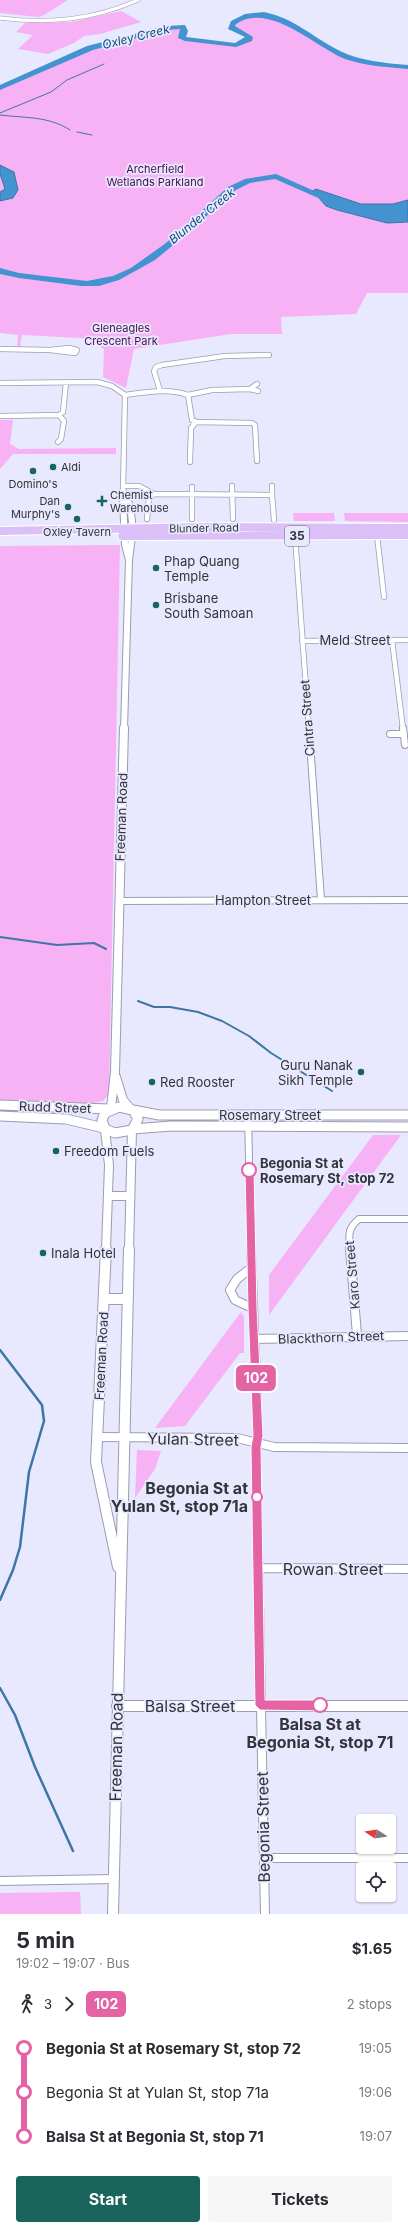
<!DOCTYPE html>
<meta charset="utf-8">
<style>
body{margin:0;font-family:Inter,sans-serif;background:#f7f7f7;color:#2b2b33;height:100vh;display:flex;flex-direction:column;font-size:15px;white-space:nowrap}
*{box-sizing:border-box;margin:0}
p{font-size:13px;color:#7c7c81}
.icon{flex:none;width:22px;height:22px;fill:none;stroke:currentColor;stroke-width:2;stroke-linecap:round;stroke-linejoin:round}
.map{position:relative;height:1914px;overflow:hidden}
.details{display:flex;flex-direction:column;background:#fff;flex:1}
.details>*{flex:none}
.badge{padding:0 8px;border-radius:6px;font-size:14px;line-height:26px}
.needle{width:26px;rotate:282deg}
.controls{position:absolute;left:356px;top:1814px;display:grid;gap:8px}
.controls a{display:grid;place-items:center;width:40px;height:40px;border-radius:4px;background:#fff;box-shadow:0 1px 3px #0004;font-size:20px}
.map>.badge{position:absolute;translate:-50% -50%;box-shadow:0 0 0 2px #fff}
.legs{display:flex;align-items:center;gap:6px;height:44px;padding:0 16px;font-size:13px}
.legs p{margin-inline-start:auto}
.headline{display:flex;align-items:center;justify-content:space-between;height:68px;padding:0 16px}
h1{font-size:22px;font-weight:700;line-height:30px}
.cta{display:flex;gap:8px;margin-top:auto;padding:8px 16px}
.cta a{flex:1;height:46px;border-radius:4px;background:#19645b;color:#fff;font-size:16px;font-weight:700;line-height:46px;text-align:center}
.cta a+a{background:#f7f7f7;color:#2b2b33}
ul{padding:0 16px;list-style:none}
li{display:flex;align-items:center;gap:14px;height:44px;font-size:15px}
li i{display:grid;place-items:center;width:6px;height:100%;margin:0 5px;background:currentColor}
li i::after{content:'';width:10px;height:10px;margin:-5px;border:3px solid;border-radius:50%;background:#fff}
li p{margin-inline-start:auto}
li:first-child i{background:linear-gradient(#0000 50%,currentColor 0)}
li:last-child i{background:linear-gradient(currentColor 50%,#0000 0)}
.map>svg:first-child{display:block}
.green{fill:#f6b2f5}
.water{fill:#4393d1;stroke:#3e76a4}
.lines{fill:none;stroke-linecap:round;stroke-linejoin:round}
.stream-far2{stroke:#3e76a4;stroke-width:1}
.stream-far1{stroke:#3e76a4;stroke-width:2}
.stream{stroke:#3e76a4;stroke-width:2.5}
.river{fill:#4393d1;fill-rule:evenodd}
.minor-far3-casing{stroke:#9c9cb0;stroke-width:4.5}
.minor-far2-casing{stroke:#9c9cb0;stroke-width:6}
.minor-far1-casing{stroke:#9c9cb0;stroke-width:8}
.minor-casing{stroke:#9c9cb0;stroke-width:10}
.tertiary-far2-casing{stroke:#9c9cb0;stroke-width:8}
.tertiary-far1-casing{stroke:#9c9cb0;stroke-width:10}
.tertiary-casing{stroke:#9c9cb0;stroke-width:12}
.secondary-casing{stroke:#9c9cb0;stroke-width:11}
.primary-casing{stroke:#fff;stroke-width:10}
.minor-far3{stroke:#fff;stroke-width:3.5}
.minor-far2{stroke:#fff;stroke-width:4.5}
.minor-far1{stroke:#fff;stroke-width:6}
.minor{stroke:#fff;stroke-width:8}
.tertiary-far2{stroke:#fff;stroke-width:6}
.tertiary-far1{stroke:#fff;stroke-width:8}
.tertiary{stroke:#fff;stroke-width:10}
.secondary{stroke:#fff;stroke-width:9}
.primary{stroke:#dbbff7;stroke-width:8}
.line-1{fill:#e463a4;stroke:#fff}
.poi-dot{fill:#19645b;stroke:#e8e8fe;stroke-width:1.5}
.stop-1-dot{fill:#fff;stroke:#e463a4;stroke-width:2}
.labels{text-anchor:middle;stroke-width:3.5;stroke-linejoin:round;paint-order:stroke}
.far-park-label{font-size:11px;fill:#4a0c4c;stroke:#e8e8fe}
.far-poi-label{font-size:11px;fill:#33333b;stroke:#e8e8fe;text-anchor:start}
.far-street-label{font-size:11px;fill:#33333b;stroke:#e8e8fe}
.far-water-label{font-size:12px;font-style:italic;fill:#134d77;stroke:#e8e8fe}
.shield{fill:#e8e8fe;stroke:#696976;stroke-width:1}
.shield-label{font-size:12px;font-weight:bold;fill:#33333b}
.poi-label{font-size:13px;fill:#33333b;stroke:#e8e8fe;text-anchor:start}
.street-label{font-size:13px;fill:#33333b;stroke:#e8e8fe}
.stop-label{font-size:13px;font-weight:bold;fill:#33333b;stroke:#e8e8fe;text-anchor:start}
.near-street-label{font-size:16px;fill:#33333b;stroke:#e8e8fe}
.near-stop-label{font-size:16px;font-weight:bold;fill:#33333b;stroke:#e8e8fe;text-anchor:end}
</style>
<div class="map">
<svg width="408" height="1914" viewBox="0 0 408 1914">
<rect width="100%" height="100%" fill="#e8e8fe"/>
<path class="green" d="M0 0H68L42 16 38 17 0 13Z
M121 11 141 22 100 34 84 36 74 43 48 54 18 49 33 35 16 32 25 23 71 22Z
M253 14 279 17 336 52 347 57 382 64 408 67V293H367L356 314 281 317 282 334H231L134 349 126 388 103 377 104 349 101 348V339L22 335 20 347H17L18 335 0 333V88L90 48 166 28 182 27 184 31 182 37 185 39 236 45 248 39 249 37C245 32 237 31 231 27L232 24 239 18Z
M0 420H13L10 444 19 449 116 448V454H13L0 469Z
M293 513H334L335 521H294Z
M344 513H408V522L345 521Z
M120 545 109 1094 103 1101 94 1103H0V546Z
M373 1135H401L269 1315V1275Z
M241 1312 244 1317V1353H240L185 1426 155 1428Z
M137 1450 161 1451 155 1469 135 1498Z
M80 1892 81 1914H0V1893Z"/>
<path class="water" d="M0 165 14 172 18 190 13 198 0 201V192L5 189 0 174Z
M316 189 361 204H393L408 200V222L387 223 337 210 326 206 318 197 309 193Z"/>
<g class="lines">
<path class="stream-far2" d="M0 113 51 92 67 80 104 64
M0 115C24 118 49 116 70 130
M77 132 92 135"/>
<path class="stream-far1" d="M0 937 57 945 94 943 106 949
M138 1001 154 1007H170L198 1012 222 1021 249 1036 271 1053 332 1091"/>
<path class="stream" d="M0 1350 42 1405 44 1421 29 1472 20 1547 13 1570 0 1600
M0 1688 15 1715 35 1767 73 1851"/>
<path class="river" d="M264 12C296 19 312 37 340 51 361 61 384 63 408 65V69C387 67 365 66 345 59 315 47 268 0 235 25V26L253 37 252 41 236 47 185 41 178 38 180 29 166 30 93 50 0 90V85L87 46 166 26 185 25 188 31 186 37 235 43 245 37 228 29 231 21 245 14Z
M276 174 330 198 323 200 275 179 250 183 234 191 189 232 155 260 119 280 99 286H81L19 278 0 274V268L19 273 87 281 113 276 131 268 166 243 228 187 245 179Z"/>
<g class="minor-far3-casing">
<path id="minor-far3" d="M0 18C49 24 93 20 138 0"/>
</g>
<g class="minor-far2-casing">
<path id="minor-far2" d="M69 348 77 350 75 353 50 350Z
M0 349 50 350
M48 350H50
M0 383 97 382 112 386 125 395 123 491
M250 389 258 391
M160 391 154 371 156 367 162 365 225 356 269 355
M125 395C146 392 167 388 188 395L192 420 196 422 252 423 255 425 257 461
M188 395 212 390 250 389 257 384
M0 416 59 415 63 412 66 383
M58 442 61 439 64 421 59 415
M190 462 191 428 196 422
M123 486H139L154 494
M232 486 233 519
M272 486V495
M192 487V519
M147 519 149 497 154 494 272 495 274 520
M377 535 384 597
M295 536 309 729
M392 640 403 729
M302 641 408 640"/>
</g>
<g class="minor-far1-casing">
<path id="minor-far1" d="M309 728 321 900
M403 728 405 745
M390 734H404
M119 901 408 900
M248 1115 251 1250
M350 1250C349 1235 347 1229 359 1219H408"/>
</g>
<g class="minor-casing">
<path id="minor" d="M251 1249 258 1436 256 1447 265 1914
M350 1249 357 1335
M251 1268 237 1279 230 1290 235 1300 252 1308
M255 1339 408 1336
M97 1437 237 1438 274 1447 408 1448
M258 1568 408 1569
M264 1858H408
M0 1881 114 1879"/>
</g>
<g class="tertiary-far2-casing">
<path id="tertiary-far2" d="M123 491 130 506 133 529 129 560 124 729
M123 497 125 545 129 560"/>
</g>
<g class="tertiary-far1-casing">
<path id="tertiary-far1" d="M116 1077 123 1100 130 1108
M111 1108 115 1072 124 728
M105 1130 109 1165 106 1250
M109 1196H130
M129 1250 132 1130"/>
</g>
<g class="tertiary-casing">
<path id="tertiary" d="M106 1249 96 1462 118 1567
M104 1299H128
M117 1706H408
M113 1914 129 1249"/>
</g>
<g class="secondary-casing">
<path id="secondary" d="M0 1105 109 1109
M119 1107 133 1110 138 1119 132 1130 115 1133 105 1129 102 1120 105 1113Z
M133 1110 159 1115H408
M0 1116 66 1119 104 1128
M133 1129 171 1126 408 1127"/>
</g>
<g class="primary-casing">
<path id="primary" d="M0 531 206 527 408 528
M122 536 408 535"/>
</g>
<use href="#minor-far3" class="minor-far3"/>
<use href="#minor-far2" class="minor-far2"/>
<use href="#minor-far1" class="minor-far1"/>
<use href="#minor" class="minor"/>
<use href="#tertiary-far2" class="tertiary-far2"/>
<use href="#tertiary-far1" class="tertiary-far1"/>
<use href="#tertiary" class="tertiary"/>
<use href="#secondary" class="secondary"/>
<use href="#primary" class="primary"/>
</g>
<path class="line-1" d="M249 1167 254 1170 257 1308 263 1436 261 1447 265 1700H320L325 1705 320 1711 260 1710 255 1705 251 1447 253 1436 248 1308 245 1170Z"/>
<g class="poi-dot">
<circle cx="53" cy="467" r="4"/>
<circle cx="33" cy="471" r="4"/>
<path d="M100 495h4v4h4v4h-4v4h-4v-4h-4v-4h4z"/>
<circle cx="68" cy="507" r="4"/>
<circle cx="77" cy="519" r="4"/>
<circle cx="156" cy="568" r="4"/>
<circle cx="156" cy="605" r="4"/>
<circle cx="361" cy="1072" r="4"/>
<circle cx="152" cy="1082" r="4"/>
<circle cx="56" cy="1151" r="4"/>
<circle cx="43" cy="1253" r="4"/>
</g>
<g class="stop-1-dot">
<circle cx="249" cy="1170" r="7"/>
<circle cx="257" cy="1497" r="5"/>
<circle cx="320" cy="1705" r="7"/>
</g>
<g class="labels">
<g class="far-park-label">
<text x="155" y="173">Archerfield<tspan x="155" dy="13">Wetlands Parkland</tspan></text>
<text x="121" y="332">Gleneagles<tspan x="121" dy="13">Crescent Park</tspan></text>
</g>
<g class="far-poi-label">
<text x="61" y="471">Aldi</text>
<text x="33" y="488" text-anchor="middle">Domino's</text>
<text x="110" y="499">Chemist<tspan x="110" dy="13">Warehouse</tspan></text>
<text x="60" y="505" text-anchor="end">Dan<tspan x="60" dy="13">Murphy's</tspan></text>
<text x="77" y="536" text-anchor="middle">Oxley Tavern</text>
</g>
<g class="far-street-label">
<text transform="translate(204 528) rotate(-1)" y="4">Blunder Road</text>
</g>
<g class="far-water-label">
<text transform="translate(136 37) rotate(-14)" y="4">Oxley Creek</text>
<text transform="translate(202 216) rotate(-39)" y="4">Blunder Creek</text>
</g>
<rect class="shield" x="285" y="526" width="24" height="20" rx="3"/>
<g class="shield-label">
<text x="297" y="540">35</text>
</g>
<g class="poi-label">
<text x="164" y="566">Phap Quang<tspan x="164" dy="15">Temple</tspan></text>
<text x="164" y="603">Brisbane<tspan x="164" dy="15">South Samoan</tspan></text>
<text x="353" y="1070" text-anchor="end">Guru Nanak<tspan x="353" dy="15">Sikh Temple</tspan></text>
<text x="160" y="1087">Red Rooster</text>
<text x="64" y="1156">Freedom Fuels</text>
<text x="51" y="1258">Inala Hotel</text>
</g>
<g class="street-label">
<text x="355" y="645">Meld Street</text>
<text transform="translate(307 718) rotate(-94)" y="5">Cintra Street</text>
<text transform="translate(121 817) rotate(-88)" y="5">Freeman Road</text>
<text x="263" y="905">Hampton Street</text>
<text transform="translate(55 1107) rotate(2)" y="5">Rudd Street</text>
<text x="270" y="1120">Rosemary Street</text>
<text transform="translate(352 1275) rotate(-95)" y="5">Karo Street</text>
<text transform="translate(331 1337) rotate(-2)" y="5">Blackthorn Street</text>
<text transform="translate(101 1356) rotate(-87)" y="5">Freeman Road</text>
</g>
<g class="stop-label">
<text x="260" y="1168">Begonia St at<tspan x="260" dy="15">Rosemary St, stop 72</tspan></text>
</g>
<g class="near-street-label">
<text transform="translate(193 1439) rotate(1)" y="6">Yulan Street</text>
<text x="333" y="1575">Rowan Street</text>
<text x="190" y="1712">Balsa Street</text>
<text transform="translate(116 1747) rotate(-89)" y="6">Freeman Road</text>
<text transform="translate(263 1827) rotate(-91)" y="6">Begonia Street</text>
</g>
<g class="near-stop-label">
<text x="248" y="1494">Begonia St at<tspan x="248" dy="18">Yulan St, stop 71a</tspan></text>
<text x="320" y="1730" text-anchor="middle">Balsa St at<tspan x="320" dy="18">Begonia St, stop 71</tspan></text>
</g>
</g>
</svg>
<div class="controls">
<a><svg class="needle" viewBox="-14 -14 28 28"><path d="M0-13l5 13h-10z" fill="#e53935"/><path d="M0 13l5-13h-10z" fill="#7c7c81"/></svg></a>
<a><svg class="icon" aria-label="locate" viewBox="0 0 24 24"><circle cx="12" cy="12" r="6"/><path d="M12 2v4M12 18v4M2 12h4M18 12h4"/></svg></a>
</div>
<b class="badge" style="left:256px;top:1378px;background:#e463a4;color:#fff">102</b>
</div>
<section class="details">
<div class="headline"><div><h1>5 min</h1><p>19:02 – 19:07 · Bus</p></div><b>$1.65</b></div>
<div class="legs"><svg class="icon" aria-label="walk" viewBox="0 0 24 24"><circle cx="13" cy="4" r="2"/><path d="M13 8l-2 6 4 7M11 14l-3 7M7 12l3-4h3l4 4"/></svg>3<svg class="icon" aria-label="forward" viewBox="0 0 24 24"><path d="M9 5l7 7-7 7"/></svg><b class="badge" style="background:#e463a4;color:#fff">102</b><p>2 stops</p></div>
<ul>
<li><i style="color:#e463a4"></i><b>Begonia St at Rosemary St, stop 72</b><p>19:05</p></li>
<li><i style="color:#e463a4"></i><span>Begonia St at Yulan St, stop 71a</span><p>19:06</p></li>
<li><i style="color:#e463a4"></i><b>Balsa St at Begonia St, stop 71</b><p>19:07</p></li>
</ul>
<div class="cta"><a>Start</a><a>Tickets</a></div>
</section>
